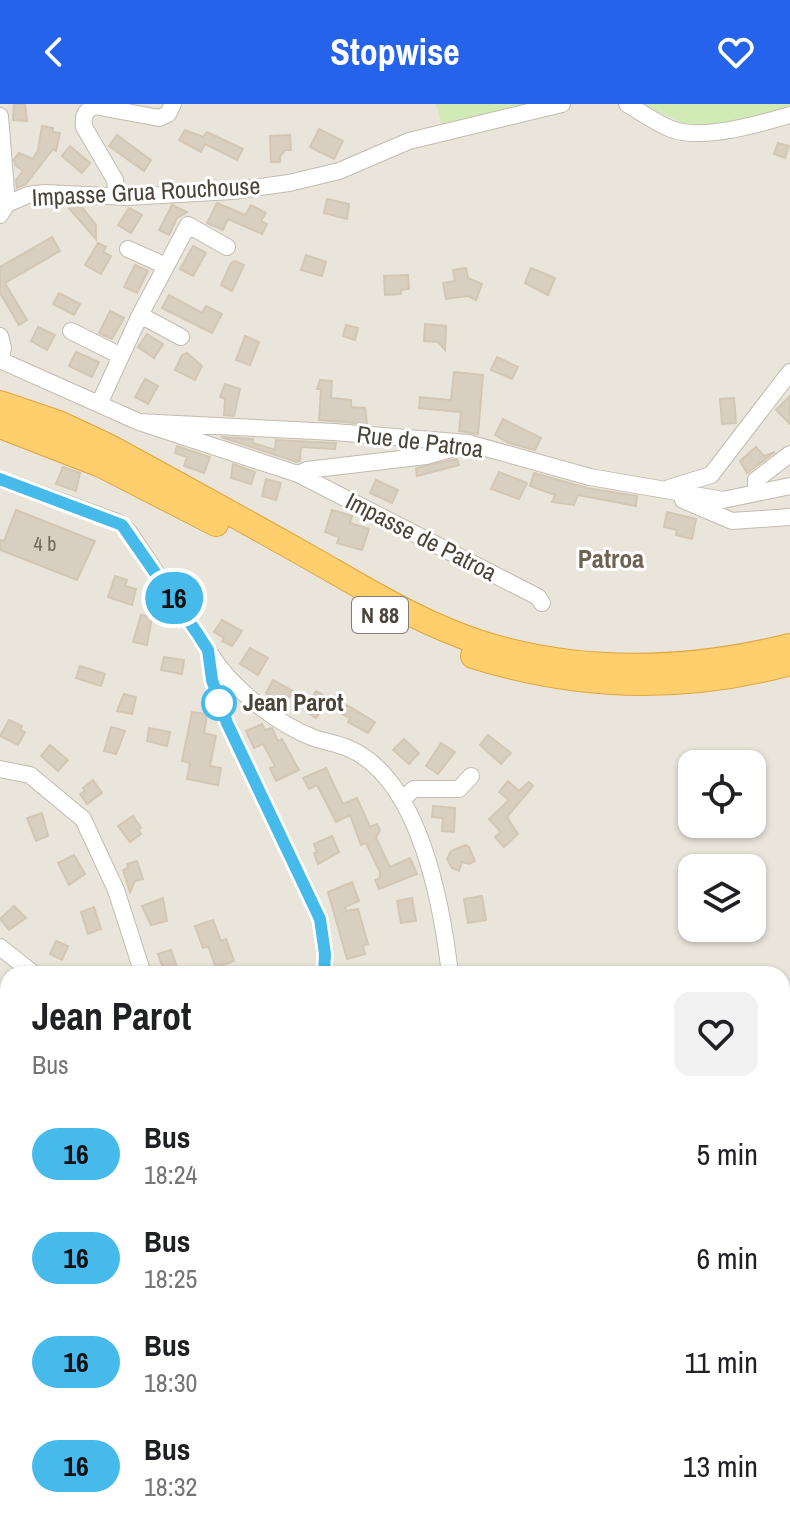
<!DOCTYPE html>
<html lang="fr">
<style>
body{margin:0;font-family:"Archivo Narrow",sans-serif;background:#f2f2f2;color:#202124;height:100vh;display:flex;flex-direction:column;font-size:30px;white-space:nowrap}
*{box-sizing:border-box;margin:0}
p{font-size:26px;color:#757577}
.icon{flex:none;width:44px;height:44px;fill:none;stroke:currentColor;stroke-width:2;stroke-linecap:round;stroke-linejoin:round}
.map{position:relative;flex:1;overflow:hidden}
.panel{position:absolute;left:0px;top:862px;width:790px;height:568px;display:flex;flex-direction:column;background:#fff;border-radius:24px 24px 0 0;box-shadow:0 2px 6px #0004}
.panel>*{flex:none}
.badge{padding:0 16px;border-radius:26px;font-size:28px;line-height:52px}
.controls{position:absolute;left:678px;top:646px;display:grid;gap:16px}
.controls a{display:grid;place-items:center;width:88px;height:88px;border-radius:16px;background:#fff;box-shadow:0 2px 6px #0004;font-size:40px}
.map>.badge{position:absolute;translate:-50% -50%;box-shadow:0 0 0 4px #fff}
.round{display:grid;place-items:center;flex:none;width:84px;height:84px;border-radius:16px;background:#f2f2f2}
.summary{display:flex;align-items:center;justify-content:space-between;height:136px;padding:0 32px}
h1{font-size:38px;font-weight:700;line-height:60px}
ul{padding:0;list-style:none}
li{display:flex;align-items:center;gap:24px;height:104px;padding:0 32px}
li div{flex:1}
li b{display:block;font-size:30px}
li em{font-style:normal}
li .badge{min-width:88px;font-weight:700;text-align:center}
header{display:flex;justify-content:space-between;align-items:center;height:104px;padding:0 32px;background:#2563eb;color:#fff;font-size:36px;font-weight:700}
.map>svg:first-child{display:block}
.residential{fill:#eae5da;fill-rule:evenodd}
.green{fill:#d2eab5}
.building{fill:#d8cfc1;stroke:#d3c7b4;stroke-width:2}
.lines{fill:none;stroke-linecap:round;stroke-linejoin:round}
.minor-casing{stroke:#c2bbae;stroke-width:18}
.highway-casing{stroke:#e0a43c;stroke-width:26}
.minor{stroke:#fff;stroke-width:16}
.highway{stroke:#ffcf6e;stroke-width:24}
.line-casing{stroke:#fff;stroke-width:18}
.line{stroke:#47baec;stroke-width:12}
.stop-dot{fill:#fff;stroke:#47baec;stroke-width:4}
.labels{text-anchor:middle;stroke-width:6;stroke-linejoin:round;paint-order:stroke}
.number-label{font-size:20px;fill:#6e675b}
.shield{fill:#fff;stroke:#817c74;stroke-width:2}
.shield-label{font-size:22px;font-weight:bold;fill:#4b4439}
.street-label{font-size:24px;fill:#4b4439;stroke:#fff}
.stop-label{font-size:24px;font-weight:bold;fill:#4b4439;stroke:#fff;text-anchor:start}
.neighbourhood-label{font-size:26px;font-weight:bold;fill:#6e6250;stroke:#fff}
</style>
<header><svg class="icon" aria-label="back" viewBox="0 0 24 24"><path d="M15 5l-7 7 7 7"/></svg>Stopwise<svg class="icon" aria-label="heart" viewBox="0 0 24 24"><path d="M12 20l-8-8c-3-5 5-10 8-4 3-6 11-1 8 4z"/></svg></header>
<div class="map">
<svg width="790" height="1430" viewBox="0 0 790 1430">
<rect width="100%" height="100%" fill="#f6f3ec"/>
<path class="residential" d="M0 0H790V1430H0ZM692 660H752V720H692ZM692 764H752V824H692ZM8 870H782V1422H8Z"/>
<path class="green" d="M436 0H527L442 21Z
M643 0H790V1L781 9 692 24Z"/>
<path class="building" d="M14 0H25L27 17 13 16Z
M42 22 53 24V28L60 29 56 47 53 45 26 80 17 84 16 76 23 67 15 61 14 55 19 49 33 55 38 46Z
M319 25 343 37 334 55 310 43Z
M185 26 203 33 207 28 243 45 237 56 205 40 201 48 179 36Z
M117 31 151 56 144 67 109 42Z
M290 31 291 46H285L280 53V58H271L270 32Z
M778 39 789 42 785 54 774 50Z
M70 42 90 59 82 69 62 52Z
M327 95 349 100 347 115 324 109Z
M217 99 245 111 251 101 266 109 261 117 267 120 262 130 228 115 223 126 207 119Z
M66 101 81 102 96 121V135Z
M172 101 187 108 177 114 169 131 159 126Z
M129 104 142 111 131 129 118 121Z
M52 133 60 147 5 179 27 216 19 221 0 189V163Z
M98 139 106 143 103 148 111 152 101 170 85 161Z
M193 142 206 149 193 172 180 165Z
M306 151 326 158 322 172 301 166Z
M235 157 244 161 232 187 221 181 231 159Z
M135 161 148 167 137 189 124 183Z
M466 164 468 174 482 180 476 196 468 192 446 195 443 179 455 177 453 166Z
M531 164 555 174 548 191 525 179Z
M408 171 409 185 401 186V190L385 191 384 172Z
M59 189 80 200 74 211 53 200Z
M169 191 202 209 206 202 222 210 212 229 162 204Z
M110 207 124 214 112 235 99 229Z
M425 220 446 222 445 246 438 238 424 237Z
M346 221 358 224 355 236 343 232Z
M38 223 55 231 47 246 31 237Z
M147 230 163 240 154 254 138 243Z
M245 232 259 238 250 261 236 256Z
M76 248 99 258 92 273 69 262Z
M187 249 202 262 195 276 175 266 182 251Z
M497 253 518 263 512 275 491 266Z
M454 268 483 271 478 330 459 327 461 308 419 304 420 293 451 296Z
M145 275 158 282 148 300 135 293Z
M320 276 332 277 331 294 351 296V303L365 304 367 320 319 316 321 285H317Z
M225 280 240 285 234 312 224 311 225 295 220 293Z
M790 292V320L776 306Z
M734 294 736 319 722 320 720 295Z
M503 315 541 334 535 346 509 339 495 331Z
M221 333 253 335V339L275 346 276 336 336 339 335 345 301 343 300 357 297 358Z
M177 342 210 353 204 369 184 362 187 353 175 349Z
M756 343 764 352 775 348 747 369 740 357Z
M457 355 459 361 417 372 416 364Z
M233 360 255 368 251 380 231 374Z
M63 363 80 369 76 387 56 380Z
M499 368 527 379 519 395 491 385Z
M534 369 587 384 637 392 636 402 578 391 574 401 552 398 555 391 530 382Z
M266 375 281 379 276 396 262 392Z
M376 376 398 386 392 399 370 389Z
M16 406 95 437 77 476 0 446V436L4 437Z
M332 406 352 412 350 419 369 425 362 446 337 439 339 433 325 428Z
M667 408 696 415 692 435 676 431 677 426 664 423Z
M189 470 200 486 189 493 178 477Z
M115 472 127 476 125 482 136 485 132 501 108 493Z
M141 511 152 513 147 541 133 538Z
M222 516 242 527 232 542 222 537 224 534 214 528Z
M250 544 268 554 258 571 240 560Z
M164 553 184 556 182 570 161 566Z
M80 562 105 570 101 582 76 574Z
M273 576 293 587 285 600 266 589Z
M316 587 329 594 316 614 305 607Z
M124 590 136 593 132 610 117 607Z
M347 601 375 618 368 629 348 618 350 614 342 610Z
M192 608 207 610 204 629 216 632 210 662 221 664 218 681 187 675 190 659 182 657Z
M9 616 22 622 20 626 25 628 18 641 0 632Z
M262 620 265 626 272 624 278 637 282 635 299 666 276 677 270 664 275 662 263 640 254 644 246 627Z
M111 623 125 627 116 650 104 647Z
M149 624 170 628 167 642 147 637Z
M488 631 511 649 501 660 480 641Z
M404 635 419 649 409 660 393 646Z
M441 639 455 648 438 670 426 662Z
M50 641 68 656 58 667 41 652Z
M326 664 343 700 357 694 370 723 377 720 380 726 376 734 390 763 410 754 417 770 379 785 375 776 380 774V768L366 739 361 741 350 711 336 718 317 681 309 685 303 674Z
M93 676 102 689 87 700 80 690 85 687 83 684Z
M508 677 519 687 529 678 533 682 507 713 518 730 504 743 495 733 501 728 489 715 509 696 499 688Z
M433 702 455 704 454 728 442 727 443 714 432 713Z
M42 709 48 732 36 737 27 714Z
M133 712 141 724 138 726 141 730 130 738 118 722Z
M332 732 339 748 318 760 314 749 317 748 314 740Z
M465 741 469 743 475 757 469 760 462 758 459 767 452 764 447 755 451 747Z
M74 751 85 770 69 781 58 759Z
M137 757 143 775 135 777 130 788 123 766 128 764 127 760Z
M352 778 359 797 345 803 346 807 358 805 368 840 363 842 365 850 347 855 328 788Z
M482 792 486 816 468 819 464 795Z
M163 794 167 817 151 821 142 802Z
M412 794 416 817 401 819 397 797Z
M14 802 26 814 9 826 0 815Z
M94 803 101 825 88 830 81 808Z
M213 816 221 837 226 835 234 857 216 864 208 842 203 844 195 822Z
M56 837 68 842 62 856 50 850Z
M171 846 177 863 164 867 158 850Z"/>
<g class="lines">
<g class="minor-casing">
<path id="minor" d="M627 0C641 8 656 19 671 25 702 37 759 20 790 11
M0 12 7 100 0 111
M117 92 115 76 84 23C83 12 84 8 94 2L159 14 168 10 173 0
M7 100 28 91 45 89 127 93 232 87 289 79 339 67 409 37 562 0
M128 145 166 162
M140 211 181 233
M71 227 121 252
M0 232 3 244 1 257
M0 256 139 318 298 370 538 493 542 499
M99 300 140 211 188 121 227 143
M139 318 334 328 468 339 590 373 723 396 790 382
M298 370 307 366 426 352 458 343
M0 375 117 418 129 428 208 546 212 576 227 619 320 815 325 850 324 870
M669 384 711 371 790 268
M756 389V376L790 350
M683 393V396L732 417 790 413
M211 551C231 584 279 621 314 634 326 638 339 640 350 645 420 676 442 801 450 870
M0 665 30 671 83 715 116 786 143 870
M402 695 414 685H459L471 672
M0 843 34 870
M69 1430 72 1422
M230 1430 231 1422"/>
</g>
<g class="highway-casing">
<path id="highway" d="M0 299 59 319 108 342C178 380 247 418 316 457 370 488 424 521 484 540 586 571 688 567 790 542
M0 322 101 361 216 420
M473 552C578 585 684 588 790 559"/>
</g>
<use href="#minor" class="minor"/>
<use href="#highway" class="highway"/>
</g>
<g class="lines">
<g class="line-casing">
<path id="line" d="M0 375 122 421 197 529 208 546 212 576 227 619 320 815 325 850 324 870"/>
</g>
<use href="#line" class="line"/>
</g>
<circle class="stop-dot" cx="219" cy="599" r="16"/>
<g class="labels">
<g class="number-label">
<text x="45" y="447">4 b</text>
</g>
<rect class="shield" x="352" y="493" width="56" height="36" rx="6"/>
<g class="shield-label">
<text x="380" y="519">N 88</text>
</g>
<g class="street-label">
<text transform="translate(146 88) rotate(-3)" y="8">Impasse Grua Rouchouse</text>
<text transform="translate(420 338) rotate(7)" y="8">Rue de Patroa</text>
<text transform="translate(421 433) rotate(27)" y="8">Impasse de Patroa</text>
</g>
<g class="stop-label">
<text x="243" y="607">Jean Parot</text>
</g>
<g class="neighbourhood-label">
<text x="611" y="464">Patroa</text>
</g>
</g>
</svg>
<div class="controls">
<a><svg class="icon" aria-label="locate" viewBox="0 0 24 24"><circle cx="12" cy="12" r="6"/><path d="M12 2v4M12 18v4M2 12h4M18 12h4"/></svg></a>
<a><svg class="icon" aria-label="layers" viewBox="0 0 24 24"><path d="M12 4l9 5-9 5-9-5zM3 14l9 5 9-5"/></svg></a>
</div>
<b class="badge" style="left:174px;top:494px;background:#47baec;color:#111">16</b>
<section class="panel">
<div class="summary"><div><h1>Jean Parot</h1><p>Bus</p></div><a class="round"><svg class="icon" aria-label="heart" viewBox="0 0 24 24"><path d="M12 20l-8-8c-3-5 5-10 8-4 3-6 11-1 8 4z"/></svg></a></div>
<ul>
<li><span class="badge" style="background:#47baec;color:#111">16</span><div><b>Bus</b><p>18:24</p></div><em>5 min</em></li>
<li><span class="badge" style="background:#47baec;color:#111">16</span><div><b>Bus</b><p>18:25</p></div><em>6 min</em></li>
<li><span class="badge" style="background:#47baec;color:#111">16</span><div><b>Bus</b><p>18:30</p></div><em>11 min</em></li>
<li><span class="badge" style="background:#47baec;color:#111">16</span><div><b>Bus</b><p>18:32</p></div><em>13 min</em></li>
</ul>
</section>
</div>
